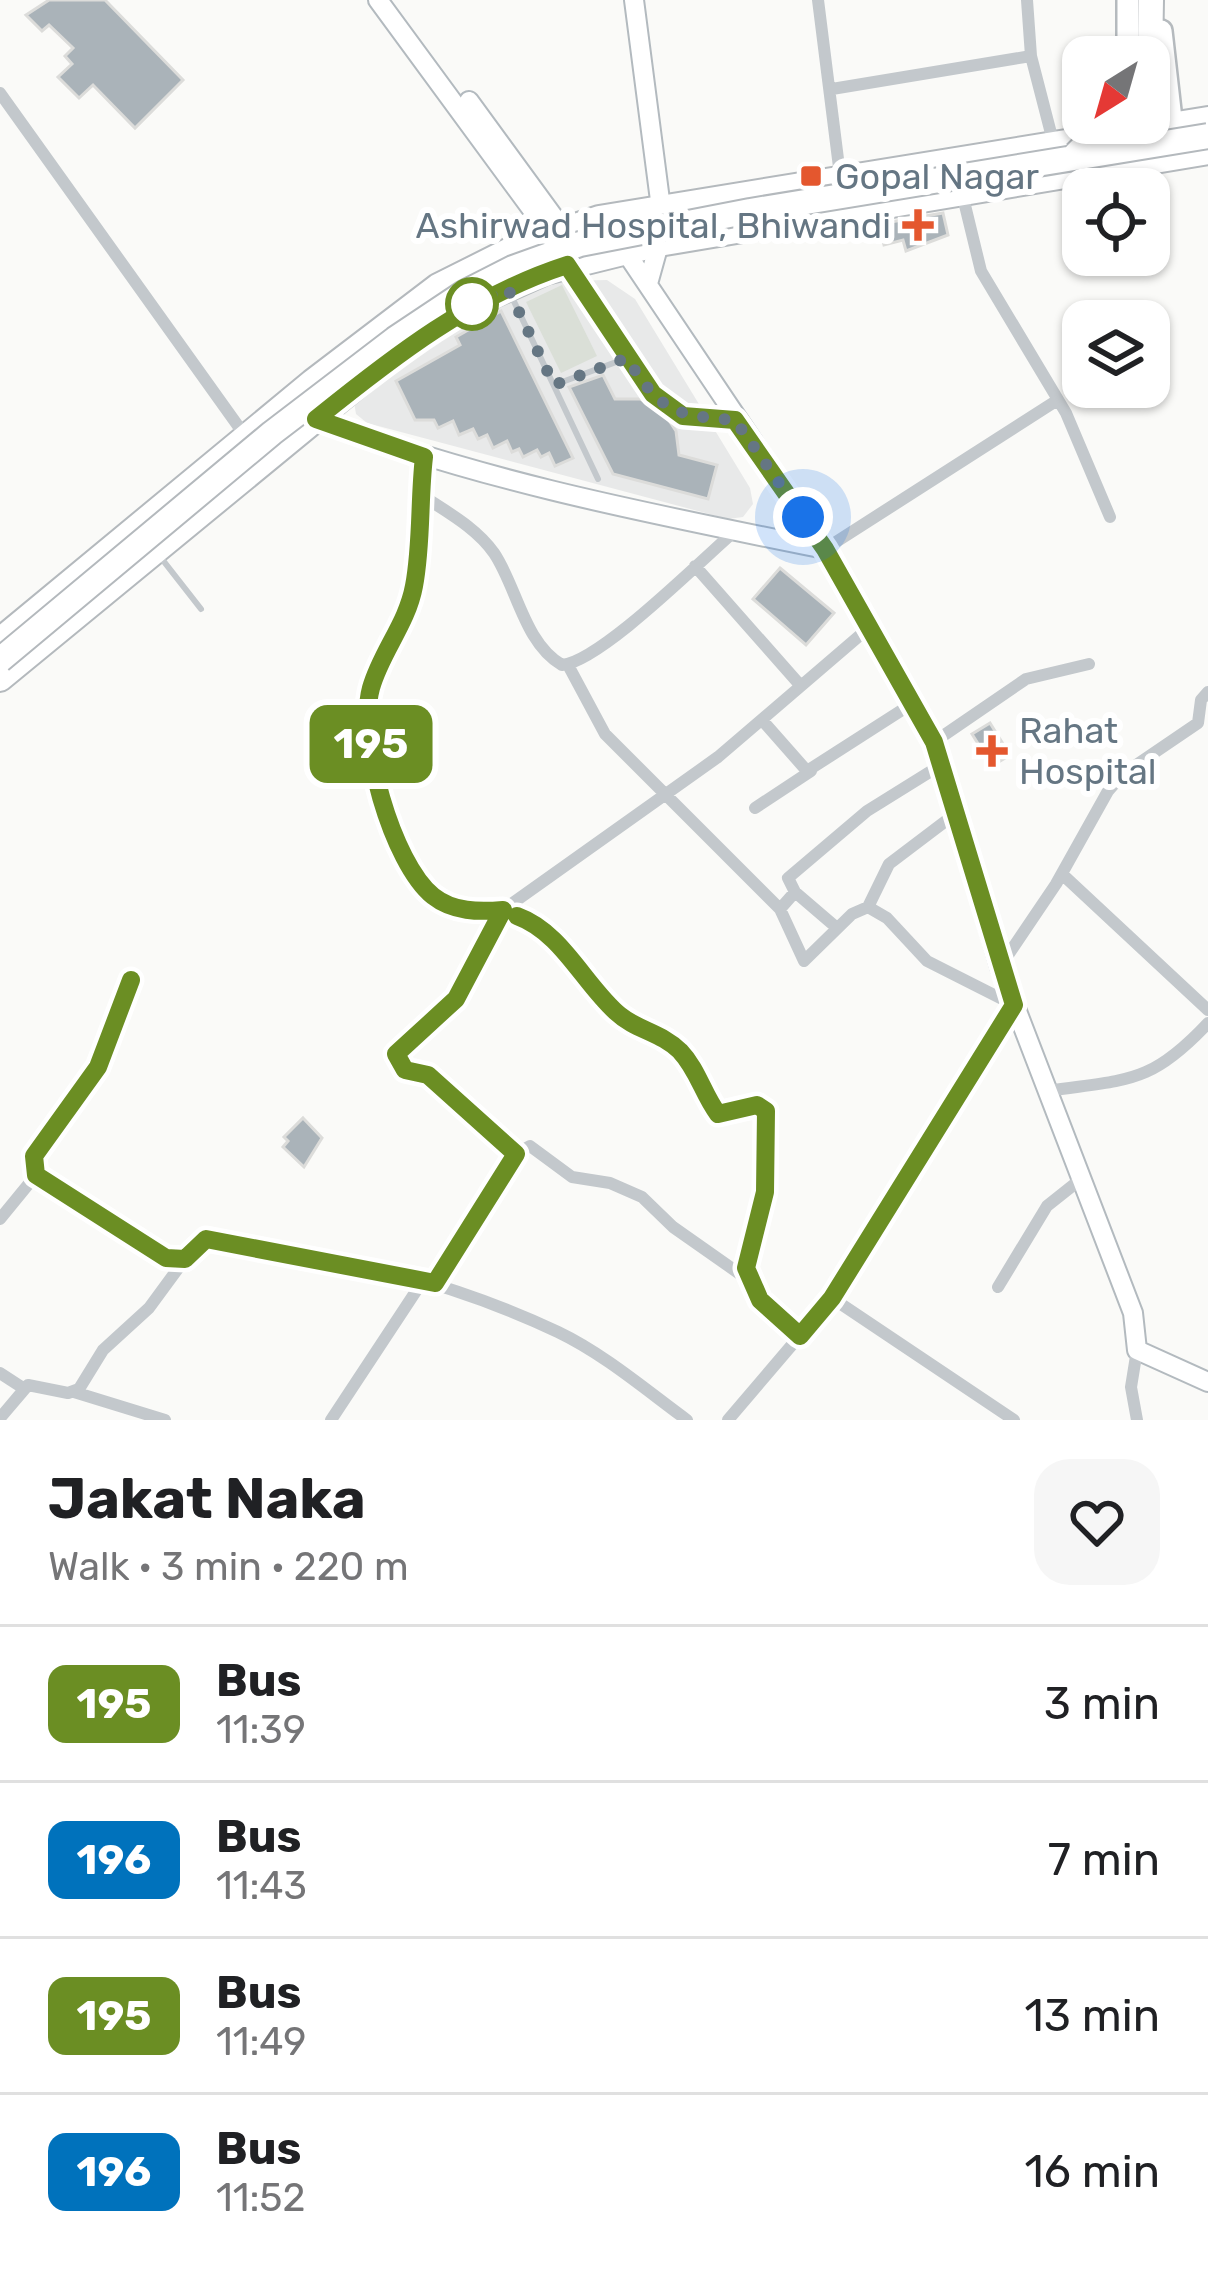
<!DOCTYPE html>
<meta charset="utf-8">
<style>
body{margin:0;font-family:Rubik,sans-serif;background:#f6f6f6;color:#202124;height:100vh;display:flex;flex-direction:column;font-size:45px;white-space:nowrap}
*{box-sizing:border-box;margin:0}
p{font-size:39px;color:#757577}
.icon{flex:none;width:66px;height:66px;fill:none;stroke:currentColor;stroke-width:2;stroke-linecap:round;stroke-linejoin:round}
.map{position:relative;height:1420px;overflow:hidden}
.drawer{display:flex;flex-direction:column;background:#fff;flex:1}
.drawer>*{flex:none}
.badge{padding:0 24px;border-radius:18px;font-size:42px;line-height:78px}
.needle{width:78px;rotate:217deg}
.controls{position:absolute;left:1062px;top:36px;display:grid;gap:24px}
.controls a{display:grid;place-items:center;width:108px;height:108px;border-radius:24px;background:#fff;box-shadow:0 3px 9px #0004;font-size:60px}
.you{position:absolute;width:60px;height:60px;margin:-30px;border:9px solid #fff;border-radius:50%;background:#1a73e8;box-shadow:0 0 0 18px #1a73e833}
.map>.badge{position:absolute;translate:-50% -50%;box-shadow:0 0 0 6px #fff}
.round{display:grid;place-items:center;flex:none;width:126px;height:126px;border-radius:36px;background:#f6f6f6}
.head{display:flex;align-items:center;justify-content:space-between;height:204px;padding:0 48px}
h1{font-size:57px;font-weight:700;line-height:90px}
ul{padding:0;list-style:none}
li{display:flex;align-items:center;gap:36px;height:156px;padding:0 48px;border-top:3px solid #e0e0e0}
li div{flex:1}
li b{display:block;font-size:45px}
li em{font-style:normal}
li .badge{min-width:132px;font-weight:700;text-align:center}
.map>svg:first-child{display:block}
.built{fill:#e8e9e9}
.green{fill:#dadfd7}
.building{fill:#aab3b9;stroke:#dcdcda;stroke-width:3}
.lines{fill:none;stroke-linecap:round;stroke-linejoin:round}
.secondary-casing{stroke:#b3babf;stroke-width:22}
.primary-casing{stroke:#b5babe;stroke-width:26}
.highway-casing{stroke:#b4b9bd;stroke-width:28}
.lane{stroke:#c3c8cc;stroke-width:6}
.street{stroke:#c3c8cc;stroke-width:12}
.secondary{stroke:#fff;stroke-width:18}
.primary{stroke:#fff;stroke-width:21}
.highway{stroke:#fff;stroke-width:24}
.highway-bridge-casing{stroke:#b4b9bd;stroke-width:28;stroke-linecap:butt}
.highway-bridge{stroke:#fff;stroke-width:24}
.line-casing{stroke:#fff;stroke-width:27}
.line{stroke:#6b8e23;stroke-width:18}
.walk{stroke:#657683;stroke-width:12;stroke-dasharray:0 21.6}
.poi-dot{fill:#e4572e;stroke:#fff;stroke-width:4.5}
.stop-dot{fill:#fff;stroke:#6b8e23;stroke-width:6}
.labels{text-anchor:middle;stroke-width:12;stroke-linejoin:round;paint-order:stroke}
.poi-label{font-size:36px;fill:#657683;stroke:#fff;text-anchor:start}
</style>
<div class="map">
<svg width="1208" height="1420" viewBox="0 0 1208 1420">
<rect width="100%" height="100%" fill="#fafaf8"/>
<path class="built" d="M556 275 561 281 607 280 635 299 750 488 753 504 743 517 728 519 367 423 356 414 354 402 461 317Z"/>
<path class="green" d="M562 285 597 356 561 373 526 302Z"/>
<path class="building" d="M49 0H105L183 80 135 128 93 85 79 98 58 77 72 64 65 56 73 48 49 25 42 31 26 15Z
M943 213 948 235 906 251 903 240 884 245 879 224Z
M501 311 573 458 555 466 549 453 541 457 537 450 523 457 519 449 512 452 507 441 493 448 487 435 478 439 473 429 459 435 453 421 438 428 434 420H415L396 381 460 345 456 337Z
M603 375 615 399H640L662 410 676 431 679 455 717 465 708 499 613 474 569 387Z
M780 568 834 613 806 645 753 599Z
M990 723 1010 755 992 766 972 734Z
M303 1118 322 1138 304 1167 283 1147 288 1141 284 1137Z"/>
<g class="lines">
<g class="secondary-casing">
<path id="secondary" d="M378 0 555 241
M634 0 661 208 659 244 649 280
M469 101 569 238
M621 245 825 549 934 742 1000 967 1133 1313 1137 1350 1208 1382
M308 415C474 480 651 514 825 549"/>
</g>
<g class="primary-casing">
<path id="primary" d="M1161 31 1173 137
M1128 57V0"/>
</g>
<g class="highway-casing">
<path id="highway" d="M1149 114 1151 0
M0 640 312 382 438 286 522 244 599 218 1208 119
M0 679 387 361 467 307 546 272 659 244 1208 152"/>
</g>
<path class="lane" d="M573 271 653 394 683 416 731 420
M510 293 598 479
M554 385 627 358
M158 554 201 609"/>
<path class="street" d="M818 0 841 183
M1027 0 1031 56 1054 145
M832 89 1031 56
M0 93 246 437
M962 193 981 271 1066 413 1110 517
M424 457C419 501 423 550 412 594 402 636 370 669 369 713 367 770 398 893 461 909 488 916 516 907 540 925 568 947 588 983 612 1008 628 1024 650 1026 667 1040 694 1061 700 1089 718 1115L757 1105 766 1111 765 1192 746 1268 760 1300 800 1336
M420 494C445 511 476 527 494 553 517 587 524 643 562 665 601 661 700 561 735 531
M825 549 1056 401
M695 566 800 685
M568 665 605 734 780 909 804 961 852 914 868 907 887 918 927 961 1014 1005 832 1298 728 1420
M762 720 807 771 913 703
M934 742 1026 679 1089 664
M755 808 811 771
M1062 874 1208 1010
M795 892 788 878 867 811 941 765
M868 907 889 864 955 814
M780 909 795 892 837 928
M1000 967 1056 884 1108 791 1123 774 1198 723 1201 700 1208 692
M131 980 106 1052 33 1164 36 1175 148 1249 166 1258 185 1259
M1048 1091C1128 1079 1150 1085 1208 1023
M516 1154 427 1075 405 1070 396 1059 400 1048 456 999 503 910 718 757 872 625
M0 1219 36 1175
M435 1283 516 1154 530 1146 572 1177 610 1183 642 1197 673 1227 747 1279
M998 1287 1047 1206 1081 1179
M832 1298 1014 1420
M0 1373 23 1388
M74 1392 165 1420
M0 1418 28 1385 68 1393 79 1389 103 1350 149 1308 185 1259 206 1239C322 1249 453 1282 558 1332 604 1354 646 1390 687 1420
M331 1420 424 1279
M1137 1420 1131 1387 1137 1350"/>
<use href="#secondary" class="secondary"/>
<use href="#primary" class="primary"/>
<use href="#highway" class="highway"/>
<g class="highway-bridge-casing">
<path id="highway-bridge" d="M1076 154 1107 123
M0 660 272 433 395 339 464 293 513 268 580 244 750 211 1208 136"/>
</g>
<use href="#highway-bridge" class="highway-bridge"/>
</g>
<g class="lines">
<g class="line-casing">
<path id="line" d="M131 980 98 1067 34 1156 36 1175 166 1258 185 1259 206 1239 435 1283 516 1154 428 1075 405 1070 396 1054 456 999 503 910C479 912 453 912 433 896 392 863 357 738 371 688 381 652 407 624 414 586 422 544 419 499 424 457L316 419C394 356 471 296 567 265L653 394 683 416 735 420 825 549 934 742 1014 1005 832 1298 800 1336 760 1300 746 1268 765 1192 766 1111 757 1105 718 1114C703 1094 698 1070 680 1051 661 1032 635 1030 616 1012 582 981 561 932 517 916"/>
</g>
<use href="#line" class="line"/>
<path class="walk" d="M472 304 508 289 554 385 627 358C660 411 674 416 735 420L803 517"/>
</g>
<g class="poi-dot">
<rect x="799" y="164" width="24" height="24" rx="6"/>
<path d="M912 207h12v12h12v12h-12v12h-12v-12h-12v-12h12z"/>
<path d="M986 733h12v12h12v12h-12v12h-12v-12h-12v-12h12z"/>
</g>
<circle class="stop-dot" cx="472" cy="304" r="24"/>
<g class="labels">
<g class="poi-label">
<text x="835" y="189">Gopal Nagar</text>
<text x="891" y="238" text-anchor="end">Ashirwad Hospital, Bhiwandi</text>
<text x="1019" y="743">Rahat<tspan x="1019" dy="41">Hospital</tspan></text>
</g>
</g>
</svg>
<div class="controls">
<a><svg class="needle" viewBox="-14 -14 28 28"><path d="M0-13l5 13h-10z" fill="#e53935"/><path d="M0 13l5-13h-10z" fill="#757577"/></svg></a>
<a><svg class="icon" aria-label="locate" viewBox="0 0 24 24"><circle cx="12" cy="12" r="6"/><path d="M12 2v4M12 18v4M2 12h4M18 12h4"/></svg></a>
<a><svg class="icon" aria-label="layers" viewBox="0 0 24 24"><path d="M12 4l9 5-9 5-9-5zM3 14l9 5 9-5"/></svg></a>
</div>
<div class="you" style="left:803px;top:517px"></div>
<b class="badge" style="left:371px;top:744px;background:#6b8e23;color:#fff">195</b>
</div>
<section class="drawer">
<div class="head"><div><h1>Jakat Naka</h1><p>Walk · 3 min · 220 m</p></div><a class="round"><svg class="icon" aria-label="heart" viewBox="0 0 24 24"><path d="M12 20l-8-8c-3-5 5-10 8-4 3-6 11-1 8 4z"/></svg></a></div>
<ul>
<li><span class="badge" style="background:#6b8e23;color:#fff">195</span><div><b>Bus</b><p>11:39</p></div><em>3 min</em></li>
<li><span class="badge" style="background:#0072bc;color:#fff">196</span><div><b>Bus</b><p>11:43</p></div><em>7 min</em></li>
<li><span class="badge" style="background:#6b8e23;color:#fff">195</span><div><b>Bus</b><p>11:49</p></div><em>13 min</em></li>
<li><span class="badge" style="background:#0072bc;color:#fff">196</span><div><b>Bus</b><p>11:52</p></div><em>16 min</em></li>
</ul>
</section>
